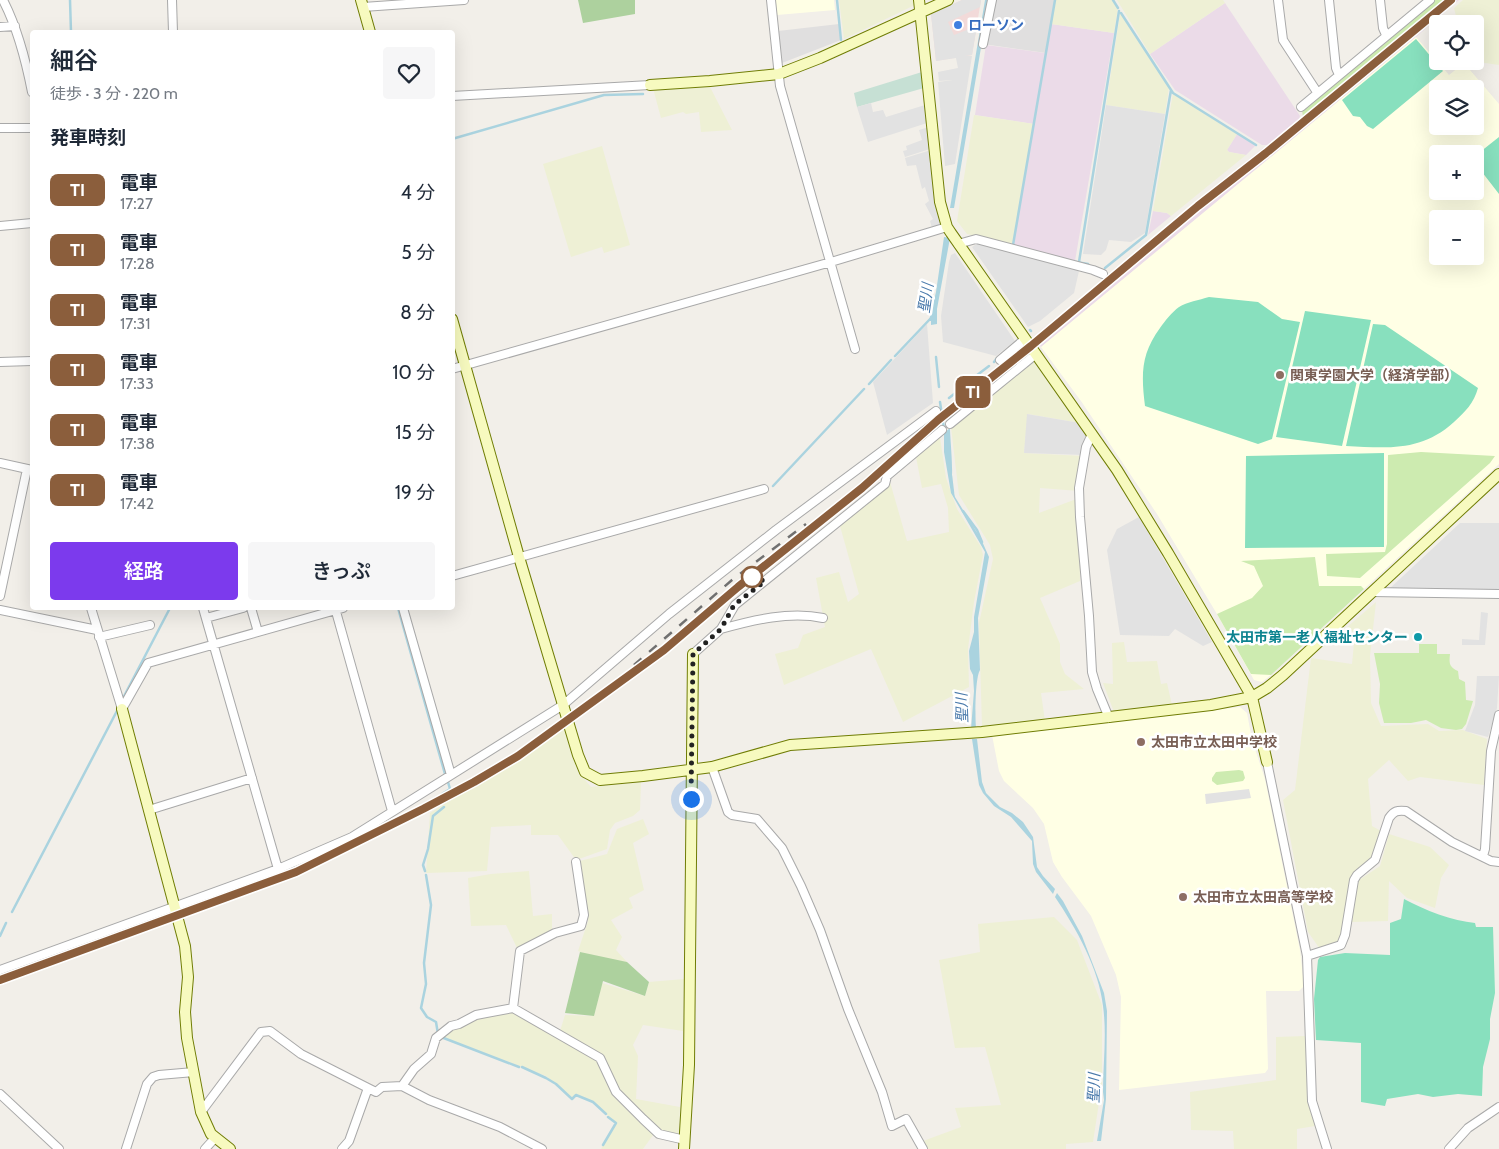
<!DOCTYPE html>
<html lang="ja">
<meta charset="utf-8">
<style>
body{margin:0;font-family:Cabin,"Noto Sans JP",sans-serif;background:#f6f6f7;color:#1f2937;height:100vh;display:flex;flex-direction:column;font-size:19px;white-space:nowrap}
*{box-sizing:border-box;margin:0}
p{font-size:16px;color:#747a83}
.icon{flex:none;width:28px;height:28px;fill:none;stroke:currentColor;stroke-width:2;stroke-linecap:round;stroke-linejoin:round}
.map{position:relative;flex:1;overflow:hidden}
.panel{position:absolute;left:30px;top:30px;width:425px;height:580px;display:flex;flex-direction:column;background:#fff;border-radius:5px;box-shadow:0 5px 20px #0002}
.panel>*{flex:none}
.badge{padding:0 10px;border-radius:8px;font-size:18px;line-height:32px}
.tools{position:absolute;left:1429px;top:15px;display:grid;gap:10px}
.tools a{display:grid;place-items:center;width:55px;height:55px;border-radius:5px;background:#fff;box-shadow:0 5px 20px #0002;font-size:25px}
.you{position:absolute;width:25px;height:25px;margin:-12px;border:4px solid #fff;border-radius:50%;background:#1a73e8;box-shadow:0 0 0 8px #1a73e833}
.map>.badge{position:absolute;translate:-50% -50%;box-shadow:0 0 0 2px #fff}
h2{padding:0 20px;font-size:19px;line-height:45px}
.round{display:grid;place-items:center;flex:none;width:52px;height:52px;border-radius:5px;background:#f6f6f7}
.headline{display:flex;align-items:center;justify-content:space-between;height:85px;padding:0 20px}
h1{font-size:24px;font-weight:600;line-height:38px}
.button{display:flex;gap:10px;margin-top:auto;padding:10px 20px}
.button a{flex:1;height:58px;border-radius:5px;background:#7c3aed;color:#fff;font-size:20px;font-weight:600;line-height:58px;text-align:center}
.button a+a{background:#f6f6f7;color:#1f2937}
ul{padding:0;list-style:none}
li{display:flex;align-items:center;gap:15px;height:60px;padding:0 20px}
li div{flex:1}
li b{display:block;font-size:19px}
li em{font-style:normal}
li .badge{min-width:55px;font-weight:700;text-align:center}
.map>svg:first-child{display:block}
.residential{fill:#e0dfdf}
.commercial{fill:#f2dad9}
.industrial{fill:#ebdbe8}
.education{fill:#ffffe5;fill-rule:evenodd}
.farmland{fill:#eef0d5}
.grass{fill:#cdebb0}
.forest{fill:#add19e}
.wetland{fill:#c6e0d4}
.pitch{fill:#88e0be}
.parking{fill:#e2e2e2}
.water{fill:#aad3df}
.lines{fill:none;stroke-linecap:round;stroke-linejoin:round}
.stream{stroke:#aad3df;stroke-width:2.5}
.street-casing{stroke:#a9a9a9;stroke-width:10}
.secondary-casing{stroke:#707d05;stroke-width:12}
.street{stroke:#fff;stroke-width:8}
.secondary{stroke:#f7fabf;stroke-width:10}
.rail{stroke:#707070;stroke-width:2.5;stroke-dasharray:10 10;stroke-linecap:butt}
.line-casing{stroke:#fff;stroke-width:11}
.line{stroke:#8b5e3c;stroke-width:8}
.walk{stroke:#222;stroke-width:5;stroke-dasharray:0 9}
.shop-dot{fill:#3f7fe0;stroke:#fff;stroke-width:2}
.education-dot{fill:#8d6e63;stroke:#fff;stroke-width:2}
.stop-dot{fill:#fff;stroke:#8b5e3c;stroke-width:2.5}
.culture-dot{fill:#0f9aa8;stroke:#fff;stroke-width:2}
.labels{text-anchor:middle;stroke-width:5;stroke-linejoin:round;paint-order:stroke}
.shop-label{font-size:14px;font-weight:bold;fill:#366cbe;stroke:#fff;text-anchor:start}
.education-label{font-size:14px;font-weight:bold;fill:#785e54;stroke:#fff;text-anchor:start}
.culture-label{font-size:14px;font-weight:bold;fill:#0d838f;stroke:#fff;text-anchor:end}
.water-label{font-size:15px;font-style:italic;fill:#4a7aab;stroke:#fff}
</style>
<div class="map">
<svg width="1499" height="1149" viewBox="0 0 1499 1149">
<rect width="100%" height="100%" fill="#f2efe9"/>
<path class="residential" d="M992 0H1055L1046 53 983 44Z
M839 24 841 40 782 63 778 31Z"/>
<path class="commercial" d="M962 0H981L972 55 936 61 931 14Z"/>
<path class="industrial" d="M1435 0H1459L1416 37 1041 347 1034 336 1263 148 1267 147 1303 117 1302 109Z
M1225 3 1300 116 1299 119 1268 145H1262L1175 90 1150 54Z
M1051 24 1114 33 1075 261 1072 262 1013 245 1034 124 975 115 986 45 1045 53Z
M1237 134 1256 145 1246 155 1229 152 1227 150Z
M1153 211 1167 213 1171 216 1148 235Z"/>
<path class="education" d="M775 0H834L835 10 777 15Z
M1416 37 1449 75 1464 63 1499 104V464L1271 675 1262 682 1254 680 1217 614 1157 514 1081 401 1041 347ZM1438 89H1475V126H1438ZM1438 154H1475V191H1438ZM1438 219H1475V256H1438Z
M1240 707 1247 713 1252 740 1265 779 1300 950 1304 986 1299 991H1266L1268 1069 1265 1073 1119 1090 1121 997 1116 975 1091 916 1062 877 1053 862 1044 824 1033 808 1004 781 999 771 992 735Z"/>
<path class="farmland" d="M839 0H916L917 4 844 39Z
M1055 0H1113L1118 8 1114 33 1051 24Z
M1117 0H1223L1225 3 1150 54Z
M1463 0H1499V65L1471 61H1475V24H1458L1454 8Z
M1121 13 1169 88 1165 114 1106 105 1120 14Z
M710 87 732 130 701 132 699 112 686 114 683 112 661 118 654 92 656 88Z
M1173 93 1200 111 1237 134 1227 150 1229 152 1246 155 1171 216 1167 213 1153 211Z
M974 115 1034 124 1013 245 967 234 957 221Z
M602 146 630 245 604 253 602 247 571 257 543 164Z
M1036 359 1080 423 1028 414 1024 453 1084 456 1079 491 1040 488 1039 513 1079 498 1080 581 1040 598 1060 644V662L1065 674 1084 689 1041 693 1045 721 982 727 979 623 993 559 990 545 959 495 951 427Z
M940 437 946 478 957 509 981 547 983 555 974 602 968 649 969 687 903 722 871 649 784 685 775 654 798 648 803 635 825 627 816 578 839 572 848 602 859 594 840 526 890 482 907 541 949 532 948 508 941 484 922 488 916 457Z
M1376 602 1370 656 1371 703 1381 726 1428 724 1439 731 1463 730 1487 739 1484 785 1420 777 1408 781 1389 760 1368 779 1372 826 1381 831 1374 862 1352 877 1340 942 1320 949 1308 932 1283 800 1295 790 1311 658 1352 664 1355 633 1346 628Z
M1124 642 1127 662 1157 661 1161 684 1167 683 1172 705 1114 712 1103 683 1113 684 1112 643Z
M566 727 579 773 591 787 641 782 640 810 633 816 615 823 610 830 607 849 576 860 558 835H531V825L491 827 487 871 426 873 430 813Z
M643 819 649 834 633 843 644 890 629 898 633 908 611 920 622 937 616 950 627 962 590 956 578 951 588 921 576 862 607 854 617 829Z
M1389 834 1430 847 1449 865 1441 878 1435 908 1407 898 1389 881 1388 921 1352 922 1357 887 1359 880 1380 866Z
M529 871 533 916 552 914V932L518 950 506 925 471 926 468 878 491 874Z
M1054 917 1077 940 1102 1005V1083L1093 1142 1066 1144V1149H928L923 1141 961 1127 955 1108 1001 1105 985 1047 955 1048 939 960 980 952 978 924Z
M684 979 683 1031 643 1025 633 1045 638 1056 636 1099 680 1107 679 1136 656 1131 643 1149H601L616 1123 593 1102 576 1094 572 1099 546 1076 439 1036 465 1021 513 1010 597 1059 620 1093 602 1057 560 1031 565 1015 594 1016 602 983 645 996 649 982Z
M1306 1036 1307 1099 1315 1126 1297 1129V1149H1234L1233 1131 1191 1130 1190 1092 1276 1080V1037Z"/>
<path class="grass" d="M1435 0H1444L1303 117 1302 109Z
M1421 452 1495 456 1490 463 1360 578 1327 576 1326 554 1385 552 1387 544 1388 455Z
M1315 557 1319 586H1361L1364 589 1271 675 1251 674 1217 614 1252 598 1263 586 1254 566 1241 561Z
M1419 644H1437V654H1450C1449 663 1449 667 1458 671L1459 679 1465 682 1466 700 1473 701 1466 724 1462 729 1456 730 1441 728 1426 720 1411 723H1384L1379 703 1380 684 1374 653H1419Z
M1239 770 1243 771 1245 778 1243 781 1217 785 1212 781V778L1216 772Z"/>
<path class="forest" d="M578 0H635V14L583 23Z
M580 952 627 962 649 982 645 996 603 981 594 1016 565 1013Z"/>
<path class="wetland" d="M922 72 924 88 857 107 854 93Z"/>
<path class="pitch" d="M1416 39 1443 71 1373 129 1367 126 1360 117 1353 116 1342 100Z
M1499 137V194L1475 163V156Z
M1209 297 1258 302 1282 319 1300 322 1272 439 1258 444 1145 406C1141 374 1141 354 1160 328 1165 321 1172 312 1179 307 1187 302 1199 300 1209 297Z
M1305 311 1371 320 1342 446 1276 437Z
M1373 324 1385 325 1478 388C1474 403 1465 412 1454 422 1421 452 1388 448 1346 446Z
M1384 453V547L1245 548 1246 456Z
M1404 899C1424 910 1453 921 1475 923L1476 927H1493L1495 993 1490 1019V1039L1483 1067 1482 1096 1458 1094 1433 1097 1418 1094 1387 1099 1385 1106 1361 1102V1043L1316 1040 1314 999 1318 960 1320 957 1345 953 1390 955V923L1401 919Z"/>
<path class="parking" d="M962 0H981L980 7 948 22 954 35 977 26 972 55 965 56H972L955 164 945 166 938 82 953 80 939 81 938 72 958 68 956 58 936 61 931 14Z
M871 103 873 112 883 110 886 117 925 105 927 123 868 142 857 107Z
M1106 105 1165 114 1145 233 1131 242 1109 240 1106 250 1101 255 1083 254Z
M929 127 930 149 905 157 903 151 907 150 906 146 922 140 919 130Z
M931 150 942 222 939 226 932 228 930 221 933 219 925 204 929 201 925 187 922 189 916 165 907 166 905 158Z
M978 243 1079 271 1074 293 1040 321 1028 327 972 247Z
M955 253 1015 341 996 356 943 342 941 316 949 262 951 255Z
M927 324 933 403 887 435 873 382Z
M1027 414 1080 423 1089 435 1084 455 1024 453Z
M1139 517 1212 642 1203 646 1175 629 1169 636 1120 635 1107 550 1117 529Z
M1460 523H1499V590H1388Z
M1481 612 1488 613 1485 645H1462V639L1479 640Z
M1477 676H1499L1497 708 1488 737 1465 731 1475 705Z
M1249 789 1251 798 1206 804 1205 794Z"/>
<path class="water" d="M985 0H989L954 208H950Z
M944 237 950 238 937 309V324L931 325V321H929L936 292Z
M950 428C950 438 954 475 951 480L955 497 981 539 989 557 978 618 980 670C975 678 975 717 976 728L971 729 974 691 973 675 970 669 969 651 974 632V617L985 552 951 493 944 452V433Z
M972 739H977L982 782 986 793 1000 807 1012 813 1023 822 1033 837 1037 867 1043 876 1055 889 1053 894 1036 872 1033 864 1032 841 1011 817 994 806 983 793 979 785Z
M1057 893 1063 901 1082 936 1104 993 1107 1011 1106 1099 1101 1141H1097L1104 1100 1103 1092C1103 1063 1107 1035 1103 1006 1099 969 1076 928 1055 897Z"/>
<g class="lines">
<path class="stream" d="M70 0 71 32
M837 0 841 40
M1113 0 1118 8
M1121 13 1173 93 1256 145
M452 139 604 95 643 94
M1015 246 1013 245 1055 0
M1076 262 1088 264
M1079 262 1119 11
M1105 268 1146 235 1171 90
M1030 330 1031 331
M895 356 931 318
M936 357 939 387
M994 362 997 358
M968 382 989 366
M869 384 891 360
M949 398 963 387
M940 402 944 429
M951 476 953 493
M773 486 864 389
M963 511 977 530 982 542
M398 608 445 774
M121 702 170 608
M441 797 442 794 450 789 448 782
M425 871 423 865 428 849 433 816 444 807
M426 875 431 905 424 963 426 984 421 1008 427 1017 436 1022 438 1034
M12 912 119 707
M0 936 6 923
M441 1037 519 1067
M522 1067 546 1078 556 1084 572 1099 576 1095 593 1102 606 1114
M603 1145 616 1123 608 1117"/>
<g class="street-casing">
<path id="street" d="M3 0C18 29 26 61 32 92
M172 0 173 32
M771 0 780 86 855 349
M1278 0 1283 40 1317 92
M1329 0 1336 68 1339 75
M1380 0 1383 28 1386 35
M363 7 464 0
M0 27 15 26
M983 44 992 0
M452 96 650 85
M1301 107 1430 0
M0 128H32
M0 226 32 223
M958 244 976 239 1093 270 1103 274
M1000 360 1025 339
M0 362 32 361
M452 369 831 262 947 227
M950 424 1036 354
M1092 434 1086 447 1079 488 1080 517 1089 616 1092 672 1097 689 1109 718
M0 463 32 470
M452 576 764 489
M1372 592 1499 594
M0 596 27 469
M91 608 122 709
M203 608 278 869
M251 608 258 632
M335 608 392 811
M403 608 451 775
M0 610 97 630
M206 618 243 608
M721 629C753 620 790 611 823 618
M99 637 150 625
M693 654 721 629 735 605 885 484 887 476 942 430
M122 709 148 663 343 608
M1267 762 1307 956 1312 1101 1327 1149
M712 767 728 812 732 815 757 819 782 848 801 886 820 930 848 1009 882 1092 892 1126 906 1119 923 1149
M149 810 252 778
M1483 856 1485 849 1491 751 1499 715
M1307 956 1341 945 1345 935 1354 880 1357 875 1375 860 1389 818C1394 811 1397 810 1406 811L1452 842 1491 861 1499 862
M0 970 278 869 352 837 563 705 669 614 776 530 936 411
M513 1008 520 951 555 933 581 926 584 915 576 862
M402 1086 414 1069 431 1054 436 1038 451 1026 459 1024 476 1015 513 1008 600 1058 616 1092 643 1119 659 1134 685 1140
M0 1094 59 1149
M201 1112 261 1032 270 1031 301 1054 368 1088 376 1092 382 1087 402 1086 429 1100 500 1127 542 1149
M126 1149 147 1084 153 1077 159 1075 194 1072
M205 1149 215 1138
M342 1149 349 1141 368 1088
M1449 1149 1468 1128 1499 1107"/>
</g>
<g class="secondary-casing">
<path id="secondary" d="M361 0 370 32
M919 0 940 202 947 227 951 233 1117 470 1168 553 1252 697 1267 762
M650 85 710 81 779 74 820 58 948 0
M452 319 519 557 578 755 585 772 600 780 643 776 712 767 790 745 982 732 1211 705 1252 697 1267 688 1283 675 1499 474
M122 709 185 946 188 977 185 1012 187 1038 201 1112 211 1134 230 1149
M684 1149 689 1065 693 654"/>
</g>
<use href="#street" class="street"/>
<use href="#secondary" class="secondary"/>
<path class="rail" d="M634 665 732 580 806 524
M0 980 296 872 389 827 474 782 518 755 664 650 738 587 862 488 939 420 1036 343 1199 206 1266 153 1451 0"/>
</g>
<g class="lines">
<g class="line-casing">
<path id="line" d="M0 980 296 872 423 809 474 782 518 756 664 650 738 587 862 488 938 420 1031 346 1198 206 1266 153 1451 0"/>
</g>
<use href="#line" class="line"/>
<path class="walk" d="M691 799 693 654 721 629 734 605 765 581 752 577"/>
</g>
<circle class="shop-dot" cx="958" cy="25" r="5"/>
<g class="education-dot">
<circle cx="1280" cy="375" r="5"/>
<circle cx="1141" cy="742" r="5"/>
<circle cx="1183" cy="897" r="5"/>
</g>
<circle class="stop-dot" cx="752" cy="577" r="10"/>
<circle class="culture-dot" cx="1418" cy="637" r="5"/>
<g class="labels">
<g class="shop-label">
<text x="968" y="30">ローソン</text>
</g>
<g class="education-label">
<text x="1290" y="380">関東学園大学（経済学部）</text>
<text x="1151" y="747">太田市立太田中学校</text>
<text x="1193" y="902">太田市立太田高等学校</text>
</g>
<g class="culture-label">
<text x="1408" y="642">太田市第一老人福祉センター</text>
</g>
<g class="water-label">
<text transform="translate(926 298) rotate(-82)" y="5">聖川</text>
<text transform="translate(962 708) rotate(-92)" y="5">聖川</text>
<text transform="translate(1094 1088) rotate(-88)" y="5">聖川</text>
</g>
</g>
</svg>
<div class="tools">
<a><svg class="icon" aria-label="locate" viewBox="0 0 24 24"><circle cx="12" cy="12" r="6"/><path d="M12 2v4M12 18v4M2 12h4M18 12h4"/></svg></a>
<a><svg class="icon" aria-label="layers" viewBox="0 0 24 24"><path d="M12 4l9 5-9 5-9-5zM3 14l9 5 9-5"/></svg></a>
<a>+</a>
<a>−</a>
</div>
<div class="you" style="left:691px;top:799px"></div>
<b class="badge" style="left:973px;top:392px;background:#8b5e3c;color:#fff">TI</b>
<section class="panel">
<div class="headline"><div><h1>細谷</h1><p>徒歩 · 3 分 · 220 m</p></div><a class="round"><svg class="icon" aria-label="heart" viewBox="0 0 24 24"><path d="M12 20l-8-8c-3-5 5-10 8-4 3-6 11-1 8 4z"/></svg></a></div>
<h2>発車時刻</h2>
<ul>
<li><span class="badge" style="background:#8b5e3c;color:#fff">TI</span><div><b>電車</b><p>17:27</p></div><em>4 分</em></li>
<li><span class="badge" style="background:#8b5e3c;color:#fff">TI</span><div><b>電車</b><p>17:28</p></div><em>5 分</em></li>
<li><span class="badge" style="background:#8b5e3c;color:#fff">TI</span><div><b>電車</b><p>17:31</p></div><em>8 分</em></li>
<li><span class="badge" style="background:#8b5e3c;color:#fff">TI</span><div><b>電車</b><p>17:33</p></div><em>10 分</em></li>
<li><span class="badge" style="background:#8b5e3c;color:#fff">TI</span><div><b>電車</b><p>17:38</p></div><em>15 分</em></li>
<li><span class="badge" style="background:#8b5e3c;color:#fff">TI</span><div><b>電車</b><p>17:42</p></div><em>19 分</em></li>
</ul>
<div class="button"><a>経路</a><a>きっぷ</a></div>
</section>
</div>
